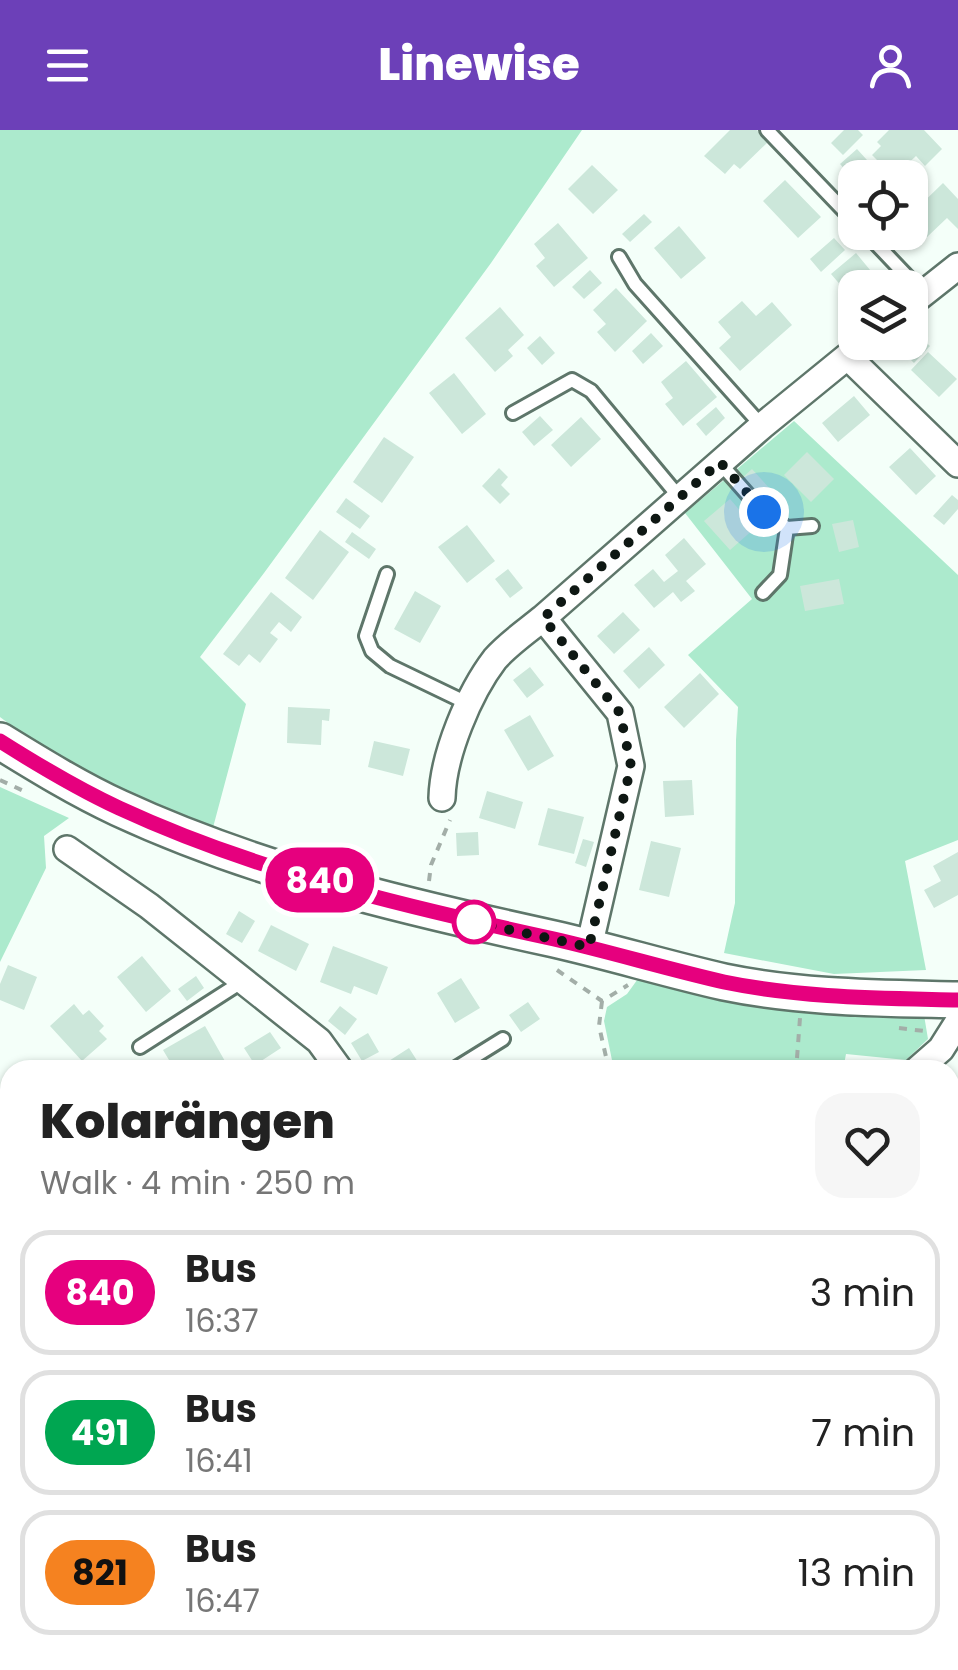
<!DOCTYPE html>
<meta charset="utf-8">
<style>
body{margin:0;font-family:Poppins,sans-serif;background:#f6f6f6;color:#222;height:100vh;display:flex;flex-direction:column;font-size:38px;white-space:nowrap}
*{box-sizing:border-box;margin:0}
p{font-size:32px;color:#767676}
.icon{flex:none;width:55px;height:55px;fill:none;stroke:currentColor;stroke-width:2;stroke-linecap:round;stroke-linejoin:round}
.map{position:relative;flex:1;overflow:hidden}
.panel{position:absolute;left:0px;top:930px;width:960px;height:610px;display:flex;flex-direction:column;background:#fff;border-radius:30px 30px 0 0;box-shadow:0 2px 8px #0004}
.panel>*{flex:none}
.badge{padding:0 20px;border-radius:32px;font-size:35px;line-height:65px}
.controls{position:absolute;left:838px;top:30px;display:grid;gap:20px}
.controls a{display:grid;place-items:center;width:90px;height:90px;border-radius:20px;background:#fff;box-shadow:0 2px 8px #0004;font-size:50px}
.you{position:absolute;width:50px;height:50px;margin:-25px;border:8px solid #fff;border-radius:50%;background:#1a73e8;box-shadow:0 0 0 15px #1a73e833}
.map>.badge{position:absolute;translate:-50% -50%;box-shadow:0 0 0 5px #fff}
.round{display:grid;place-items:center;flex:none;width:105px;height:105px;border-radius:30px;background:#f6f6f6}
.overview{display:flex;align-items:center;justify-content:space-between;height:170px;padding:0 40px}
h1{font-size:48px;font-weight:800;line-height:75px}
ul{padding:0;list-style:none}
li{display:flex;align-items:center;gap:30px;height:125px;margin:0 20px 15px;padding:0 20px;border:5px solid #e0e0e0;border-radius:30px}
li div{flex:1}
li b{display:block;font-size:38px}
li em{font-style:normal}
li .badge{min-width:110px;font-weight:700;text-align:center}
header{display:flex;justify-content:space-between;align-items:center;height:130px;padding:0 40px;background:#6c40b8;color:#fff;font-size:45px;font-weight:800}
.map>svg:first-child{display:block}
.green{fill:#aceacd}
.building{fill:#cce7da}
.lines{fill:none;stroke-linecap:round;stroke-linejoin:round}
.lane-casing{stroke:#5e766a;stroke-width:18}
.street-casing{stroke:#5e766a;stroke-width:30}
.secondary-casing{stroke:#5e766a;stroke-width:40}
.path{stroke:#a3aea8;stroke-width:4;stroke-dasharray:8 8;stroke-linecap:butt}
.lane{stroke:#fff;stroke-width:12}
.street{stroke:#fff;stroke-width:25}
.secondary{stroke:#fff;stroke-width:35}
.line-casing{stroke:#fff;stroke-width:22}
.line{stroke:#e6007e;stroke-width:15}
.walk{stroke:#0e1713;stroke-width:10;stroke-dasharray:0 18}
.stop-dot{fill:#fff;stroke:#e6007e;stroke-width:5}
</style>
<header><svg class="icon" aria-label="menu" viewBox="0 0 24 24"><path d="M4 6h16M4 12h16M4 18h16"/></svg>Linewise<svg class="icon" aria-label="person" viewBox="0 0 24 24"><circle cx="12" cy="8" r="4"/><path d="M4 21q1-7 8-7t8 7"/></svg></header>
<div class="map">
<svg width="958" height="1540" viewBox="0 0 958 1540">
<rect width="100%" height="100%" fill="#f4fff9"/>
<path class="green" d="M0 0H582L491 133 264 443 200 527 246 574 211 705C138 670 64 637 0 587Z
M794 291 958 445V710L905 731 926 840 834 844 724 823 735 773 736 610 738 577 688 525 752 469 685 383Z
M0 657 69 688 44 706 46 738 0 832Z
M640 846 923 879 928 909 906 930 846 924 843 940H614L604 891 607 877 627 864Z
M432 1530H786L788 1540H418Z"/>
<path class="building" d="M730 0H757L768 12 740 39 734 34 725 44 704 26Z
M844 0H858L863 5 843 25 831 13Z
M889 0H924L942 19 925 36 916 26 894 47 872 25 881 16 877 12Z
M857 19 867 30 851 46 840 34Z
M592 35 618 60 593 84 568 59Z
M785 50 821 87 798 108 763 71Z
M943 53 958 69V99L947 88 927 107 910 90V85Z
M644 84 652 92 630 112 622 104Z
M558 93 588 128 554 157 536 136 545 128 534 114Z
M679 96 706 128 681 149 654 118Z
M834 108 845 120 821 142 810 129Z
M856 123 880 152 873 158H855V172L831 144Z
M590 140 602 153 584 169 572 157Z
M616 158 647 191 615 222 597 202 606 194 593 180Z
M742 171 756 186 772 172 792 195 740 241 719 218 731 207 718 192Z
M500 177 524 205 508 220 513 226 495 242 465 208Z
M651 203 663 216 643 234 632 221Z
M540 206 555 223 542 235 527 218Z
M919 206 930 216 914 233 904 223Z
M928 222 957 249 939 267 911 240Z
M686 231 717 267 683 296 665 274 673 268 661 252Z
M454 243 486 284 462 304 429 263Z
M854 266 870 285 838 312 822 293Z
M716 277 725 288 706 306 696 294Z
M540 286 553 300 534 316 522 302Z
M581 287 601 309 571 337 551 315Z
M384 307 414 327 382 373 353 352Z
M910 318 936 346 916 365 889 337Z
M807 322 834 349 811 372 784 345Z
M499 338 508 347 501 355 510 364 500 374 482 356Z
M752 339 770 359 760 368 742 348Z
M952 365 958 370V379L944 395 933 386Z
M346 368 370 386 360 399 336 382Z
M730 369 755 398 730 420 704 391Z
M853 390 859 417 839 422 832 394Z
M467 395 495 431 467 453 438 417Z
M320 400 349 422 313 470 285 448Z
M352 402 376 419 369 429 345 412Z
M684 408 706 434 686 451 695 461 681 472 673 462 654 478 634 455 653 439 664 452 678 441 665 425Z
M508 439 523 458 510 468 495 449Z
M839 449 844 474 805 481 800 456Z
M415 461 441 476 420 513 394 499Z
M271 462 302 487 291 502 279 492 270 503 278 509 260 533 249 524 239 536 223 524Z
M623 482 640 500 614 524 597 506Z
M649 517 665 535 639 559 623 541Z
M530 537 544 555 527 568 513 550Z
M700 543 719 564 684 598 664 577Z
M288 577 330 579 329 591 322 590 321 615 287 613Z
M530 585 554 626 528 641 504 600Z
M374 611 410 619 403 646 368 637Z
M692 650 694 685 665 687 663 651Z
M487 661 523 672 515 699 479 688Z
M548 678 584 687 574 724 538 715Z
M478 702 479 725 457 726 456 703Z
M583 709 594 712 586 737 575 733Z
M651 711 681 718 669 767 639 760Z
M958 722V765L934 778 924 760 941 751 933 736Z
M239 781 255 791 242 813 226 804Z
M271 795 309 814 296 841 258 821Z
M333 816 388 837 377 865 354 856 351 864 320 852Z
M142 826 171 861 146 882 117 847Z
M8 835 37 847 24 880 0 870V854Z
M196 846 204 858 187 871 178 859Z
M461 848 480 878 455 893 437 863Z
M528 872 540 889 521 902 509 885Z
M74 874 83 885 89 880 104 896 99 901 107 909 82 931 50 896Z
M340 876 357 889 345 905 328 891Z
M205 896 230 940H192L190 936 184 940H175L163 920Z
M270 902 281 918 255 935 244 918Z
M368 903 379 922 362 931 351 913Z
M409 918 423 940H384L381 936Z
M284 1530H324L327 1534 320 1540H271Z
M803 1530H847L848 1535 826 1540H805Z"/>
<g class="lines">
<g class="lane-casing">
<path id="lane" d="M767 0 855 92
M865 102 923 163
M619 127 635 154 762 296
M513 283 572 250 591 261 680 368
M720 333 764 383 787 398 812 396
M387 444 366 506 372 521 390 536 469 574
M763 463 780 445 787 398
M140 917 243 851
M453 940 503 909
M0 1071 10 1081"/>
</g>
<g class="street-casing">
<path id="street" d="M910 174 958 136
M848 227 958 334
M442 668C443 625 469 563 495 529 508 514 527 501 543 488
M67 719 149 776 319 911 340 940
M589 817 631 636 620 583 543 488 762 296 865 212
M917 940 941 919 958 892
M950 1253 958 1250
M0 1302 10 1297
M395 1540 406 1530"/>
</g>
<g class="secondary-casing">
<path id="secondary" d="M0 611C39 635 78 659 119 678 257 742 407 777 554 809 611 822 667 839 724 852 801 868 880 868 958 870"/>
</g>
<path class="path" d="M0 650 28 663
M429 751 431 735 450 690
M557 840 602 871 628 855
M602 871 599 896 609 940
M899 898 924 901
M797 928 800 888
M950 1328 958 1347
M855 1530 857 1540
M943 1530 945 1540"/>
<use href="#lane" class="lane"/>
<use href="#street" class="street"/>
<use href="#secondary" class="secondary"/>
</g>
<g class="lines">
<g class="line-casing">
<path id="line" d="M0 611C38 635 78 659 119 678 257 742 407 777 554 809 611 822 667 839 724 852 801 868 880 868 958 870"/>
</g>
<use href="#line" class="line"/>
<path class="walk" d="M474 792 589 817 631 636 620 583 543 488 720 332 764 382"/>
</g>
<circle class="stop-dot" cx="474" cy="792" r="20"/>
</svg>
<div class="controls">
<a><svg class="icon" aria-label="locate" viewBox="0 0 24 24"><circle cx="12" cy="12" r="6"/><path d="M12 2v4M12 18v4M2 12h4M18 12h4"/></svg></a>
<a><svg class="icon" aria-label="layers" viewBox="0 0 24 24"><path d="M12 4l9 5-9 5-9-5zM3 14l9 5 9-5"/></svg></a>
</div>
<div class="you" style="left:764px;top:382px"></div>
<b class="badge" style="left:320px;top:750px;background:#e6007e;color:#fff">840</b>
<section class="panel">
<div class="overview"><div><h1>Kolarängen</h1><p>Walk · 4 min · 250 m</p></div><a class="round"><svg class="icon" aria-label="heart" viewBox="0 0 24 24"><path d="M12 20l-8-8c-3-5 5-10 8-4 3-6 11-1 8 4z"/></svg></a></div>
<ul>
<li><span class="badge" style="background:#e6007e;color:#fff">840</span><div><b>Bus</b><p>16:37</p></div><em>3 min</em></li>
<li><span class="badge" style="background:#00a651;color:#fff">491</span><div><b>Bus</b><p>16:41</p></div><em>7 min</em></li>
<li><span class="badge" style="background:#f58220;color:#111">821</span><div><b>Bus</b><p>16:47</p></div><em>13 min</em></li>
</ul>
</section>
</div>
